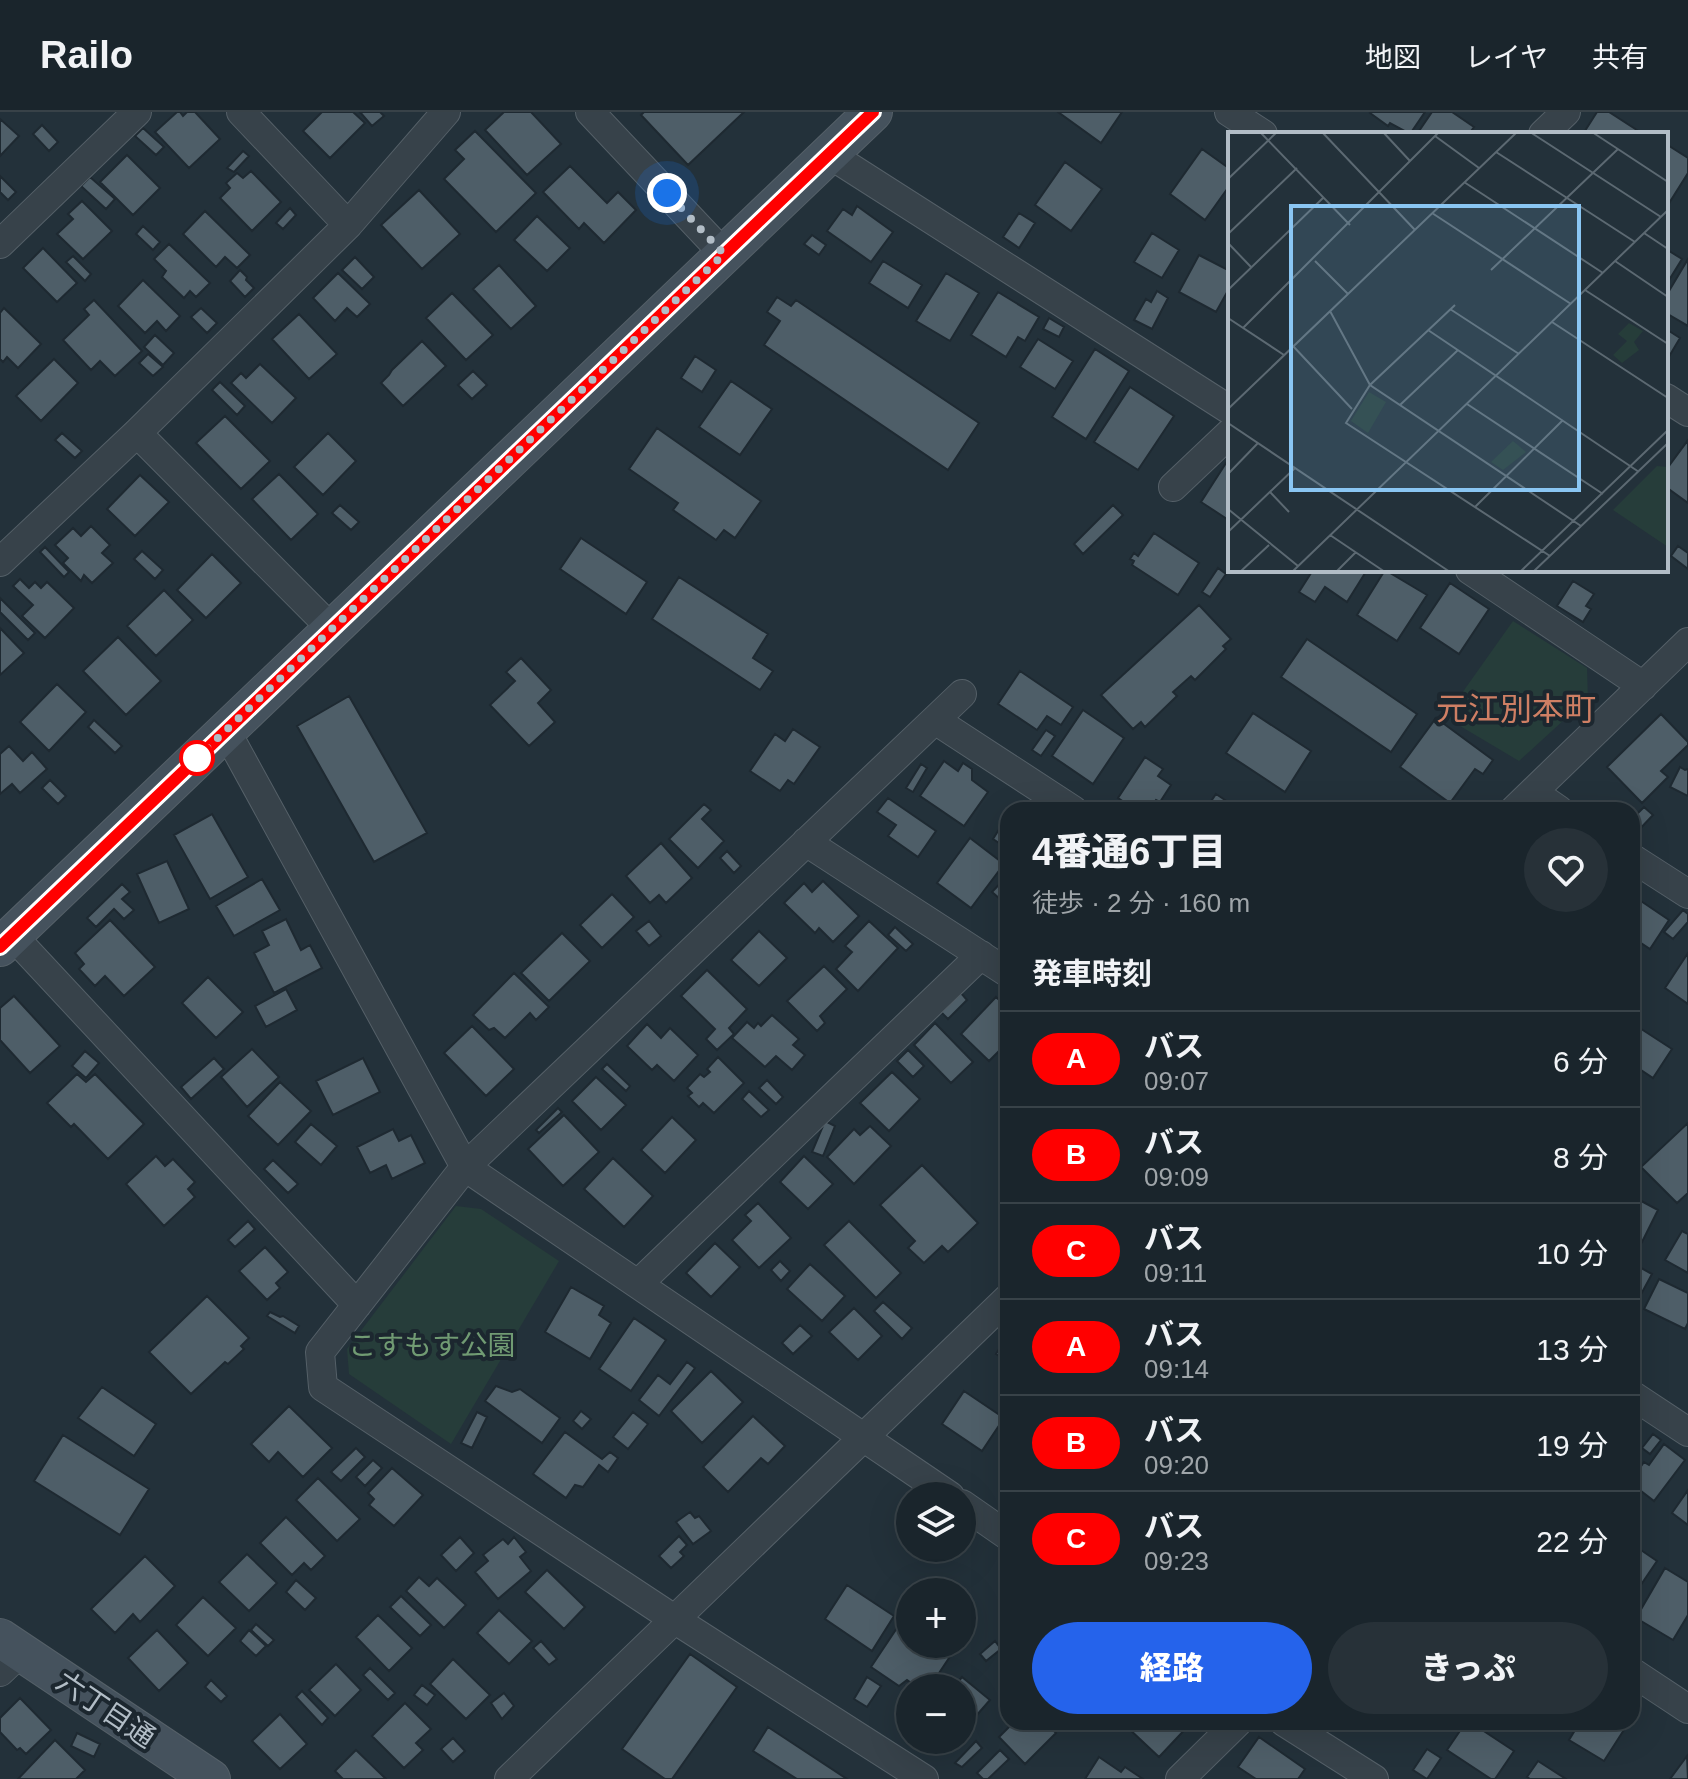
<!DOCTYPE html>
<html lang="ja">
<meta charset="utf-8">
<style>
body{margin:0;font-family:Arial,"Noto Sans JP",sans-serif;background:#273138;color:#f1f3f6;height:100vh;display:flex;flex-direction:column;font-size:30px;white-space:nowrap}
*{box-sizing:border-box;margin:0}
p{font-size:26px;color:#9fa5a9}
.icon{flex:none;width:44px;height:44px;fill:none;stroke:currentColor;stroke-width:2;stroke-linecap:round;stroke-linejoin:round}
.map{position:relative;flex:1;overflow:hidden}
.details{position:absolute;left:1000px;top:690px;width:640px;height:928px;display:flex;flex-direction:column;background:#1a252c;border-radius:24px;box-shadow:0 8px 32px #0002,0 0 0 2px #384248}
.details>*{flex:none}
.badge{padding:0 16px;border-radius:26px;font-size:28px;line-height:52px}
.fabs{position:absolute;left:896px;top:1370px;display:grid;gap:16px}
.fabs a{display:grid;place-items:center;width:80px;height:80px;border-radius:50%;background:#1a252c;box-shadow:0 8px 32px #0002,0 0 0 2px #384248;font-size:40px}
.you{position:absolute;width:40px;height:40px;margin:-20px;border:6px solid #fff;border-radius:50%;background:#1a73e8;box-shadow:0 0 0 12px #1a73e833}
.map>.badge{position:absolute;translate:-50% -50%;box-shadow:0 0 0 4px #fff}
h2{padding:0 32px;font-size:30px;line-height:72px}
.round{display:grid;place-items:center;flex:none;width:84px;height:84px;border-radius:42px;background:#273138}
.head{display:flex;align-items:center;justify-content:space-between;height:136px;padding:0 32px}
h1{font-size:38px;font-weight:800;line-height:60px}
.action{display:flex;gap:16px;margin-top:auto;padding:16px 32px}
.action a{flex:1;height:92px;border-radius:48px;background:#2563eb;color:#fff;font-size:32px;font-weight:800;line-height:92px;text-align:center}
.action a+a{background:#273138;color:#f1f3f6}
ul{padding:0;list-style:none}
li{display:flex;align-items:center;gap:24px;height:96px;padding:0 32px;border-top:2px solid #384248}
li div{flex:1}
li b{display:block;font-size:30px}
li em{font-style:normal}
li .badge{min-width:88px;font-weight:700;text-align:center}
header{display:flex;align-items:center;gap:48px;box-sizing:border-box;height:112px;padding:0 40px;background:#1a252c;border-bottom:2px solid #384248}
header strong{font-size:38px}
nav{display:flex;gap:44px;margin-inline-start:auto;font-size:28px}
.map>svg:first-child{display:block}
.green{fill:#263d3a}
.building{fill:#4e5e68;stroke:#1e2931;stroke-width:2}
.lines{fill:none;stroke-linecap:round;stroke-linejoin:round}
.street-casing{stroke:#556068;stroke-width:30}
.secondary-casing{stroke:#556068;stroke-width:40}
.street{stroke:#37424a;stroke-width:28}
.secondary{stroke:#45525d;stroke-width:38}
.line-casing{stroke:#fff;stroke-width:18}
.line{stroke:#f00;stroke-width:12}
.walk{stroke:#b2bdc6;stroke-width:8;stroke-dasharray:0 14.4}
.stop-dot{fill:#fff;stroke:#f00;stroke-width:4}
.labels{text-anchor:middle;stroke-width:8;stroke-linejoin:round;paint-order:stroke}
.park-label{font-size:28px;fill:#719b73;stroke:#1c272f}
.street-label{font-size:28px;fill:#b2bdc6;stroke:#1c272f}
.quarter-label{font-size:32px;fill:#cf7f64;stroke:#1c272f}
.inset-road{fill:none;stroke:#5c6972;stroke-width:2}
.view{fill:#8ac6f3;fill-opacity:0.15;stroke:#8ac6f3;stroke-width:4}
.inset-edge{fill:none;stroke:#b2bdc6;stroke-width:4}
</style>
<header>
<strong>Railo</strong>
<nav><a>地図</a><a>レイヤ</a><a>共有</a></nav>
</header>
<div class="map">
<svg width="1688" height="1667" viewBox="0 0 1688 1667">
<rect width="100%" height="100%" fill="#23313a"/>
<path class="green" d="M1513 509 1587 556 1588 586 1519 649 1445 605Z
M456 1094 481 1097 559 1149 451 1332 349 1262 347 1237Z"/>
<path class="building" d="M177 0H180L183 4 187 0H195L220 27 189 56 155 20Z
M322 0H353L365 11 330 46 303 19Z
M360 0H380L384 4 372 14Z
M504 0H531L561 32 527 63 485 18Z
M644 0H744L688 53 641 3Z
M1058 0H1122L1101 31Z
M1371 0H1425L1410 22 1390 11 1388 14 1370 1Z
M1432 0H1452L1474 15 1469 22H1417Z
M1597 0H1609L1643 22H1583Z
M0 7 19 24 0 44Z
M42 13 58 30 49 39 33 22Z
M143 16 164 35 156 43 135 24Z
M475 19 536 81 496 120 444 67 464 47 455 38Z
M1666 32 1688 46V61L1666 96Z
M1202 37 1230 57V73L1205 108 1170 82Z
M243 39 249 44 234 60 227 56Z
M127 43 160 76 133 103 100 70Z
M1065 50 1102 77 1071 119 1035 93Z
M570 54 607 91 618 80 636 98 604 131 584 111 579 117 543 80Z
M251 59 281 90 252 119 220 86 230 76 226 71 237 61 243 66Z
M0 64 16 80 8 88 0 80Z
M90 65 115 87 106 97 81 74Z
M419 78 460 122 422 157 381 113Z
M82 89 112 119 83 147 57 122 73 107 68 102Z
M857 94 893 120 871 150 827 119 843 97 852 103Z
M290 96 296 103 283 117 276 111Z
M205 99 250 143 237 156 225 145 216 155 183 122Z
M1019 101 1035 111 1019 136 1003 125Z
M537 104 570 136 547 159 514 128Z
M143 114 160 130 153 138 136 122Z
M1152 121 1179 138 1162 166 1134 150Z
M812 123 826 133 819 143 804 132Z
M169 132 210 171 196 185 190 179 184 186 162 165 166 159 154 147Z
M43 136 77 171 57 190 23 156Z
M1666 137 1682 147 1666 173Z
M1199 143 1230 159V175L1216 200 1179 180Z
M73 144 91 162 85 169 66 150Z
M355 145 374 165 362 177 342 158Z
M1688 147V214L1666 201V184Z
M883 149 922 173 908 196 869 171Z
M499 153 536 194 511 217 473 177Z
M240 158 247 165 246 168 254 176 245 185 230 169Z
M338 161 370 192 357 205 347 196 335 209 313 186Z
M946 161 979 181 950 229 916 209Z
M143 168 180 204 166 219 157 209 145 221 118 194Z
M1157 179 1168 186 1152 217 1134 208 1146 187 1151 190Z
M998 180 1039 205 1025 229 1018 225 1006 245 971 223Z
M452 181 493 223 466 248 426 206Z
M777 185 791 194 796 188 979 311 948 358 764 233 780 209 767 200Z
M94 188 142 239 115 264 100 249 91 258 63 228 89 203 84 197Z
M4 196 41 232 18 256 7 245 3 250 0 247V201Z
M201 196 217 211 207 221 191 205Z
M299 202 337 242 309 267 272 227Z
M1049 206 1064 215 1059 225 1043 217Z
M1666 217 1680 226 1667 248 1666 247Z
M155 223 174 241 163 253 144 235Z
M1038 227 1073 249 1055 277 1020 255Z
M422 229 446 254 403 294 381 271 389 263 392 258Z
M1095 237 1129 259 1086 327 1052 305Z
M148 242 163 255 153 264 139 251Z
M695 244 716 258 702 280 681 266Z
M54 247 78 271 41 309 16 284Z
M260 252 296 286 272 311 231 271 241 261 246 266Z
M473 259 487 273 472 287 458 273Z
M731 269 772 297 740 343 699 315Z
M220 270 245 294 237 303 212 278Z
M1130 275 1174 304 1138 358 1094 330Z
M225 304 270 349 241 377 196 331Z
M657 316 761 389 735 426 724 418 716 428 673 398 678 391 629 357Z
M62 321 82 339 75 346 55 328Z
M328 321 356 349 323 383 294 355Z
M1688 328V391L1666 375V358Z
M1226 351 1230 353V409L1201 390Z
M279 362 318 402 291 428 252 387Z
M140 363 169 390 135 424 107 397Z
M340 393 359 410 351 418 332 401Z
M1113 393 1123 403 1083 442 1074 432Z
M91 414 110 433 102 441 113 451 92 471 84 463 81 469 63 451 68 446 55 433 73 416 81 424Z
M1154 421 1199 451 1178 483 1132 453 1134 449 1130 447 1134 441 1138 444Z
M581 426 647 470 626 502 560 457Z
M1678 434 1688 441V457L1671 444Z
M45 435 69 460 64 465 40 440Z
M142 439 163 458 155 467 134 447Z
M212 442 241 471 206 506 177 478Z
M1218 456 1226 462 1210 485 1202 480Z
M1313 458H1367L1347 490 1325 475 1315 490 1299 480Z
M1385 458 1427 483 1397 529 1357 503Z
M679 465 768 522 753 546 773 559 760 578 652 507Z
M20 467 29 476 35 470 41 476 47 470 74 496 45 526 22 504 33 493 13 474Z
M1573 469 1594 482 1586 494 1591 497 1583 510 1557 494Z
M1450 471 1489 497 1459 542 1420 516Z
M164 478 193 508 156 544 127 514Z
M0 486 35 521 28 528 0 500Z
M1199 493 1231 527 1223 534 1226 537 1195 568 1191 564 1173 580 1177 584 1145 615 1141 610 1133 617 1101 583Z
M0 516 24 541 0 563Z
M118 525 161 569 126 603 83 559Z
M1307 527 1417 602 1391 640 1281 565Z
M521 546 551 578 538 591 555 610 529 634 490 593 515 569 506 560Z
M1020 559 1073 595 1061 613 1047 604 1037 618 998 592Z
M57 572 86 600 49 639 20 610Z
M349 584 427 721 374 750 297 614Z
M1083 598 1124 626 1093 672 1052 644Z
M1253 601 1311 639 1285 680 1226 641Z
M1661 602 1688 630V633L1661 659 1668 665 1642 691 1607 655Z
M1436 606 1493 648 1483 662 1475 657 1450 691 1400 655Z
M94 608 122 634 115 641 88 615Z
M793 617 820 635 794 672 788 668 780 679 750 659 775 622 785 629Z
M1046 618 1055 624 1041 644 1032 638Z
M9 634 23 649 32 640 47 657 20 681 12 672 0 682V642Z
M1145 645 1163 657 1158 664 1171 673 1160 690 1156 688 1149 698H1136L1118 686Z
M944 649 958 659 963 651 972 657V668L988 680 964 714 920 684Z
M921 652 927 656 913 680 906 676Z
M1680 655 1685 658 1688 657V684L1670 675Z
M50 668 66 684 58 692 42 676Z
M1216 682 1240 698H1205Z
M888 686 936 719 918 745 888 724 896 713 877 700Z
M704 692 711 698 702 707 724 729 698 756 669 727Z
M1644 695 1653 703 1637 720 1632 715V707Z
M212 702 248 765 210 787 174 723Z
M1008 703V737L993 727Z
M970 726 1004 752 971 796 937 771Z
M661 731 692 766 666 791 659 783 650 791 626 764Z
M727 739 741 754 734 761 720 746Z
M167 749 189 797 159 811 137 762Z
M1008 763V778L1000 787 992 780Z
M262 767 280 798 234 824 216 794Z
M823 769 859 804 833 830 819 816 815 821 784 791 804 771 812 780Z
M122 772 130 780 122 787 134 798 124 807 114 797 96 815 87 806Z
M612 782 634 805 602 836 580 813Z
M1632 783 1669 808 1650 837 1632 825Z
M1683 798 1688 802V810L1673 827 1664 820Z
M286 807 301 838 310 833 322 856 274 881 254 841 269 833 262 819Z
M110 808 155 855 124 884 105 864 95 874 79 857 84 852 75 841Z
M649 809 661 824 649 834 636 819Z
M869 809 898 836 858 879 836 857 852 840 845 834Z
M895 815 913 832 906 839 888 823Z
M759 819 787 846 759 874 731 848Z
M562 821 590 849 549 889 521 861Z
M1688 841V892L1665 876Z
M824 854 847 877 820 904 825 911 817 919 787 889Z
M707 858 747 897 729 916 734 922 717 938 706 927 715 917 681 884Z
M514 861 549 895 536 908 530 901 505 926 494 916 489 918 473 903Z
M208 865 243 900 216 926 182 891Z
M286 877 297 898 266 915 255 894Z
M961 881 967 888 948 907 941 900Z
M14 884 60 934 30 961 0 928V896Z
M996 885 1008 896V930L989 949 961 922Z
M772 903 799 927 793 933 805 943 792 958 776 944 765 955 732 926 747 910 754 916 758 911 761 914Z
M935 911 973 950 951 971 914 933Z
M1632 911 1672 937 1653 966 1632 952Z
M647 912 661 926 670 916 698 943 674 969 657 953 652 958 627 934Z
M472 914 514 957 486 984 444 941Z
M252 937 279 965 247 995 221 965Z
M908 938 924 954 913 965 897 949Z
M85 939 99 951 86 966 72 954Z
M718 945 744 971 714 1001 703 991 699 995 688 984 692 981 687 976 700 962 704 965 710 960 707 957Z
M214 946 224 957 191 987 181 975Z
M363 946 380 980 333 1003 316 969Z
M607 952 630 974 626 979 602 957Z
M892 960 920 987 889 1019 860 991Z
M77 962 86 970 95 962 144 1012 108 1047 74 1012 71 1015 47 991Z
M596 965 626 993 601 1018 572 989Z
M767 968 783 985 776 992 759 976Z
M280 970 311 999 278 1033 248 1004Z
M749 979 769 998 761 1005 742 987Z
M558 996 562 1000 539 1021 536 1018Z
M564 1003 599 1040 563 1074 528 1037Z
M672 1005 696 1028 665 1061 641 1038Z
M825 1009 835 1014 823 1044 812 1040Z
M1688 1011V1081L1677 1091 1641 1055Z
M311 1012 337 1034 321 1053 295 1030Z
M870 1014 891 1034 854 1072 827 1045 854 1017 860 1023Z
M393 1017 399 1029 411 1023 425 1051 392 1067 386 1053 370 1061 357 1035Z
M156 1044 165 1054 173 1047 195 1070 188 1077 195 1085 164 1114 126 1072Z
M804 1044 833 1072 808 1097 780 1070Z
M613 1046 653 1084 624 1115 584 1077Z
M273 1048 298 1072 288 1081 264 1057Z
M922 1053 978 1111 948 1140 942 1134 924 1151 908 1136 915 1129 880 1093Z
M1632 1084 1658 1098 1642 1130 1632 1124Z
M758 1091 791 1126 759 1156 732 1128 751 1109 745 1103Z
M248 1109 255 1117 235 1135 228 1128Z
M849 1109 901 1161 876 1186 824 1133Z
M1682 1119 1688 1122V1161L1665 1148Z
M715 1131 740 1155 711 1185 686 1161Z
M265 1135 288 1160 276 1171 280 1176 267 1188 239 1159Z
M780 1149 790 1159 781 1169 771 1158Z
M1632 1151 1652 1162 1633 1197 1632 1196Z
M810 1152 845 1184 822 1209 787 1177Z
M1659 1167 1688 1181V1211L1685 1217 1644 1197Z
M571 1175 604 1194 599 1203 611 1211 590 1247 545 1220Z
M207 1184 249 1226 241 1234 244 1237 228 1252 225 1250 191 1282 149 1240Z
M883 1190 912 1216 902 1227 874 1199Z
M854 1196 882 1224 858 1248 829 1220Z
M270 1200 280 1205 283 1204 299 1214 295 1221 267 1204Z
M634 1206 666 1228 631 1279 599 1257Z
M800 1213 812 1224 793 1242 782 1231Z
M1008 1223V1250L996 1242Z
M687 1250 695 1256 659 1304 639 1288 658 1263 670 1272Z
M711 1259 743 1290 702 1331 671 1299Z
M496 1274 512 1280 520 1277 560 1306 542 1331 485 1289Z
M102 1275 156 1312 134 1344 78 1306Z
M964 1279 1004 1306 982 1339 942 1312Z
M289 1294 332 1336 303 1365 278 1340 269 1350 251 1332Z
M581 1299 591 1307 582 1317 573 1309Z
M477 1300 487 1305 472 1336 461 1331Z
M633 1300 648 1312 628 1337 613 1325Z
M753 1304 785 1334 768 1352 761 1346 728 1380 703 1355Z
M565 1320 602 1347 610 1340 618 1346 608 1360 599 1353 583 1375 575 1373 566 1386 533 1362Z
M1653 1322 1661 1328 1650 1342 1642 1336Z
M63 1323 149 1377 120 1423 34 1369Z
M1664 1332 1685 1348 1654 1389 1632 1372V1367L1644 1350 1649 1353Z
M356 1336 365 1345 341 1369 331 1360Z
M373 1348 382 1356 365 1374 356 1365Z
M392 1356 423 1383 394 1414 369 1393 374 1387 368 1381Z
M318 1366 360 1407 337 1429 296 1388Z
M1688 1378V1413L1672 1401Z
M690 1400 695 1406 699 1404 711 1419 693 1432 676 1410Z
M286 1405 325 1444 311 1458 304 1451 292 1463 260 1431Z
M679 1424 687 1433 680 1440 684 1444 671 1456 659 1444Z
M460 1425 474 1441 456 1459 441 1443Z
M514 1425 526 1440 520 1445 531 1459 498 1487 475 1460 488 1449 483 1443 503 1427 508 1432Z
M1632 1432 1657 1449 1632 1486Z
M247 1442 277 1471 249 1499 219 1470Z
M145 1444 175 1474 140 1510 133 1502 115 1521 91 1497Z
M1665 1456 1688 1470V1503L1673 1528 1636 1506Z
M547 1458 585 1495 564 1517 525 1480Z
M419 1465 429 1474 437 1466 466 1493 444 1516 406 1479Z
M296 1468 316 1486 305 1498 286 1480Z
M847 1473 894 1504 872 1539 825 1507Z
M401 1484 431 1513 420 1524 390 1495Z
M203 1485 236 1516 208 1544 176 1513Z
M499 1498 532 1529 509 1552 477 1521Z
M378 1503 412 1536 389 1559 356 1525Z
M256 1512 274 1528 268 1534 251 1518Z
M899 1513 910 1521V1532H927L949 1546 929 1576H918L907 1568 899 1574 871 1555Z
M157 1518 188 1551 159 1579 128 1546Z
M249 1518 266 1534 256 1544 240 1529Z
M541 1529 557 1547 549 1553 533 1536Z
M995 1529 1001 1537 986 1549 980 1542Z
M690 1542 737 1575 672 1667H665L622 1637Z
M453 1547 490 1583 466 1607 430 1572Z
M336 1552 361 1578 335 1604 309 1578Z
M370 1556 395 1581 388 1588 363 1563Z
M867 1565 881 1574 867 1595 854 1587Z
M962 1565 990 1588 962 1620V1576H953Z
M211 1568 227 1584 221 1590 205 1575Z
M422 1573 435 1583 427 1593 414 1583Z
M302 1579 328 1606 322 1613 296 1585Z
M504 1581 514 1594 502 1607 491 1591Z
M20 1586 51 1618 26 1642 20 1636 17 1638 0 1620V1606Z
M405 1591 431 1617 416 1631 423 1638 404 1656 372 1624Z
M280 1602 307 1632 280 1657 252 1629Z
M1014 1610H1045L1056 1621 1025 1652 999 1625Z
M1130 1610H1192L1159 1645 1126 1614Z
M1466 1610H1470L1514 1639 1495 1667H1491L1447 1638Z
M1580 1610H1629L1604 1649 1569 1628Z
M768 1615 847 1667H797L753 1639Z
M77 1621 100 1632 94 1645 71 1634Z
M1259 1625 1305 1657 1298 1667H1256L1238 1655Z
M453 1626 465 1639 453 1650 441 1637Z
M55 1628 85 1658 76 1667H18Z
M976 1629 982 1636 962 1655 955 1651Z
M1427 1637 1441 1646 1427 1667 1413 1658Z
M356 1638 386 1667H343L335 1659Z
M1000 1638 1009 1647 988 1667H983L977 1661Z
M1687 1644 1688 1667H1670Z
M1099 1645 1121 1660 1125 1655 1143 1667H1085Z
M1538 1649 1566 1667H1530L1527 1665Z"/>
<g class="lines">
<g class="street-casing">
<path id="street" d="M241 0 348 113
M590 0 724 142
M1229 0 1263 22
M1543 22 1566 0
M829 42 1230 298
M0 132 137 0
M1666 286 1688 300
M137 321 332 517
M1173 375 1230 321
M0 450 137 321 348 113 446 0
M1470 458 1643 574
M935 608 1073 698
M226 619 465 1055 950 1384
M1533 680 1559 698
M1514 698 1688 530
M806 730 1008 861
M1632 746 1688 782
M12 823 357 1193
M638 1172 981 843
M1632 1283 1688 1320
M962 1392 1008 1424
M0 1560 21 1540
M1632 1560 1688 1597
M1284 1610 1374 1667
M509 1667 1008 1186
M924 1667 674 1507 323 1275 320 1240 465 1055 962 582
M1180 1667 1238 1610"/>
</g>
<g class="secondary-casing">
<path id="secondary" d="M0 835 873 0
M0 1526 211 1667"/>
</g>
<use href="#street" class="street"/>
<use href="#secondary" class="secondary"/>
</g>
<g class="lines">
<g class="line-casing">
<path id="line" d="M0 835 873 0"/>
</g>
<use href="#line" class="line"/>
<path class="walk" d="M197 646 724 142 667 81"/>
</g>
<circle class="stop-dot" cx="197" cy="646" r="16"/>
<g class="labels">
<g class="park-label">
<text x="432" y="1243">こすもす公園</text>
</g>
<g class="street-label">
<text transform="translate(106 1597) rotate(34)" y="10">六丁目通</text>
</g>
<g class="quarter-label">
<text x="1516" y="608">元江別本町</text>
</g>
</g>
<g transform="translate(1228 20)">
<rect width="440" height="440" fill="#23313a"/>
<path d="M401 191 415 199 406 210 411 218 394 231 385 223 399 209 390 202ZM141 260 158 270 140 301 123 289ZM285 309 298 320 275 338 263 330ZM429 334 440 335V415L385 378Z" fill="#263d3a"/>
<path class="inset-road" d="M32 0 122 93M94 0 187 98M155 0 182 29M302 0 433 85M364 0 440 50M207 4 251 36M268 20 407 110M0 47 49 0M236 50 375 141M204 81 343 172M416 101 440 117M0 102 69 36M0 111 23 135M87 129 120 162M387 129 440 165M263 138 390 17M0 158 96 65M357 158 440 212M227 173 142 253 118 291 322 424M222 177 291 222M102 179 142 253 353 394M0 186 56 223M324 190 440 266M15 196 211 0M200 198 411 340M65 214 124 277M239 272 375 362M172 273 230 218M0 277 289 0M0 291 222 440M0 342 30 311M42 360 61 380M247 375 335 288M0 377 70 434M0 400 67 336M102 403 157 440M12 440 41 413M64 440 440 78M108 440 128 420M292 440 440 298M305 440 440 311"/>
<path class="view" d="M63 74H351V358H63Z"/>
<rect width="440" height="440" class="inset-edge"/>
</g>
</svg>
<div class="fabs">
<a><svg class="icon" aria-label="layers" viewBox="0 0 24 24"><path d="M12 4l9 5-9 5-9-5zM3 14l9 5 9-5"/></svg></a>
<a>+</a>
<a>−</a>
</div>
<div class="you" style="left:667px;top:81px"></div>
<section class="details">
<div class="head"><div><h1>4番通6丁目</h1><p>徒歩 · 2 分 · 160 m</p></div><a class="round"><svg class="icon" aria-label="heart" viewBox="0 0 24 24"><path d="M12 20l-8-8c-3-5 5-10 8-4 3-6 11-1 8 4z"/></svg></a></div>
<h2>発車時刻</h2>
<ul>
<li><span class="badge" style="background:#f00;color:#fff">A</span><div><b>バス</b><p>09:07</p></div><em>6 分</em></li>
<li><span class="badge" style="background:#f00;color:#fff">B</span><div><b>バス</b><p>09:09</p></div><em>8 分</em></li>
<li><span class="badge" style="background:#f00;color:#fff">C</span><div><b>バス</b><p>09:11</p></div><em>10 分</em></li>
<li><span class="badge" style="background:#f00;color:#fff">A</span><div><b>バス</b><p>09:14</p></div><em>13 分</em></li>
<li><span class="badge" style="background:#f00;color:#fff">B</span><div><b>バス</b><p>09:20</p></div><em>19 分</em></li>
<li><span class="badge" style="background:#f00;color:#fff">C</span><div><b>バス</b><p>09:23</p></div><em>22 分</em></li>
</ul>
<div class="action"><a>経路</a><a>きっぷ</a></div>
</section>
</div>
